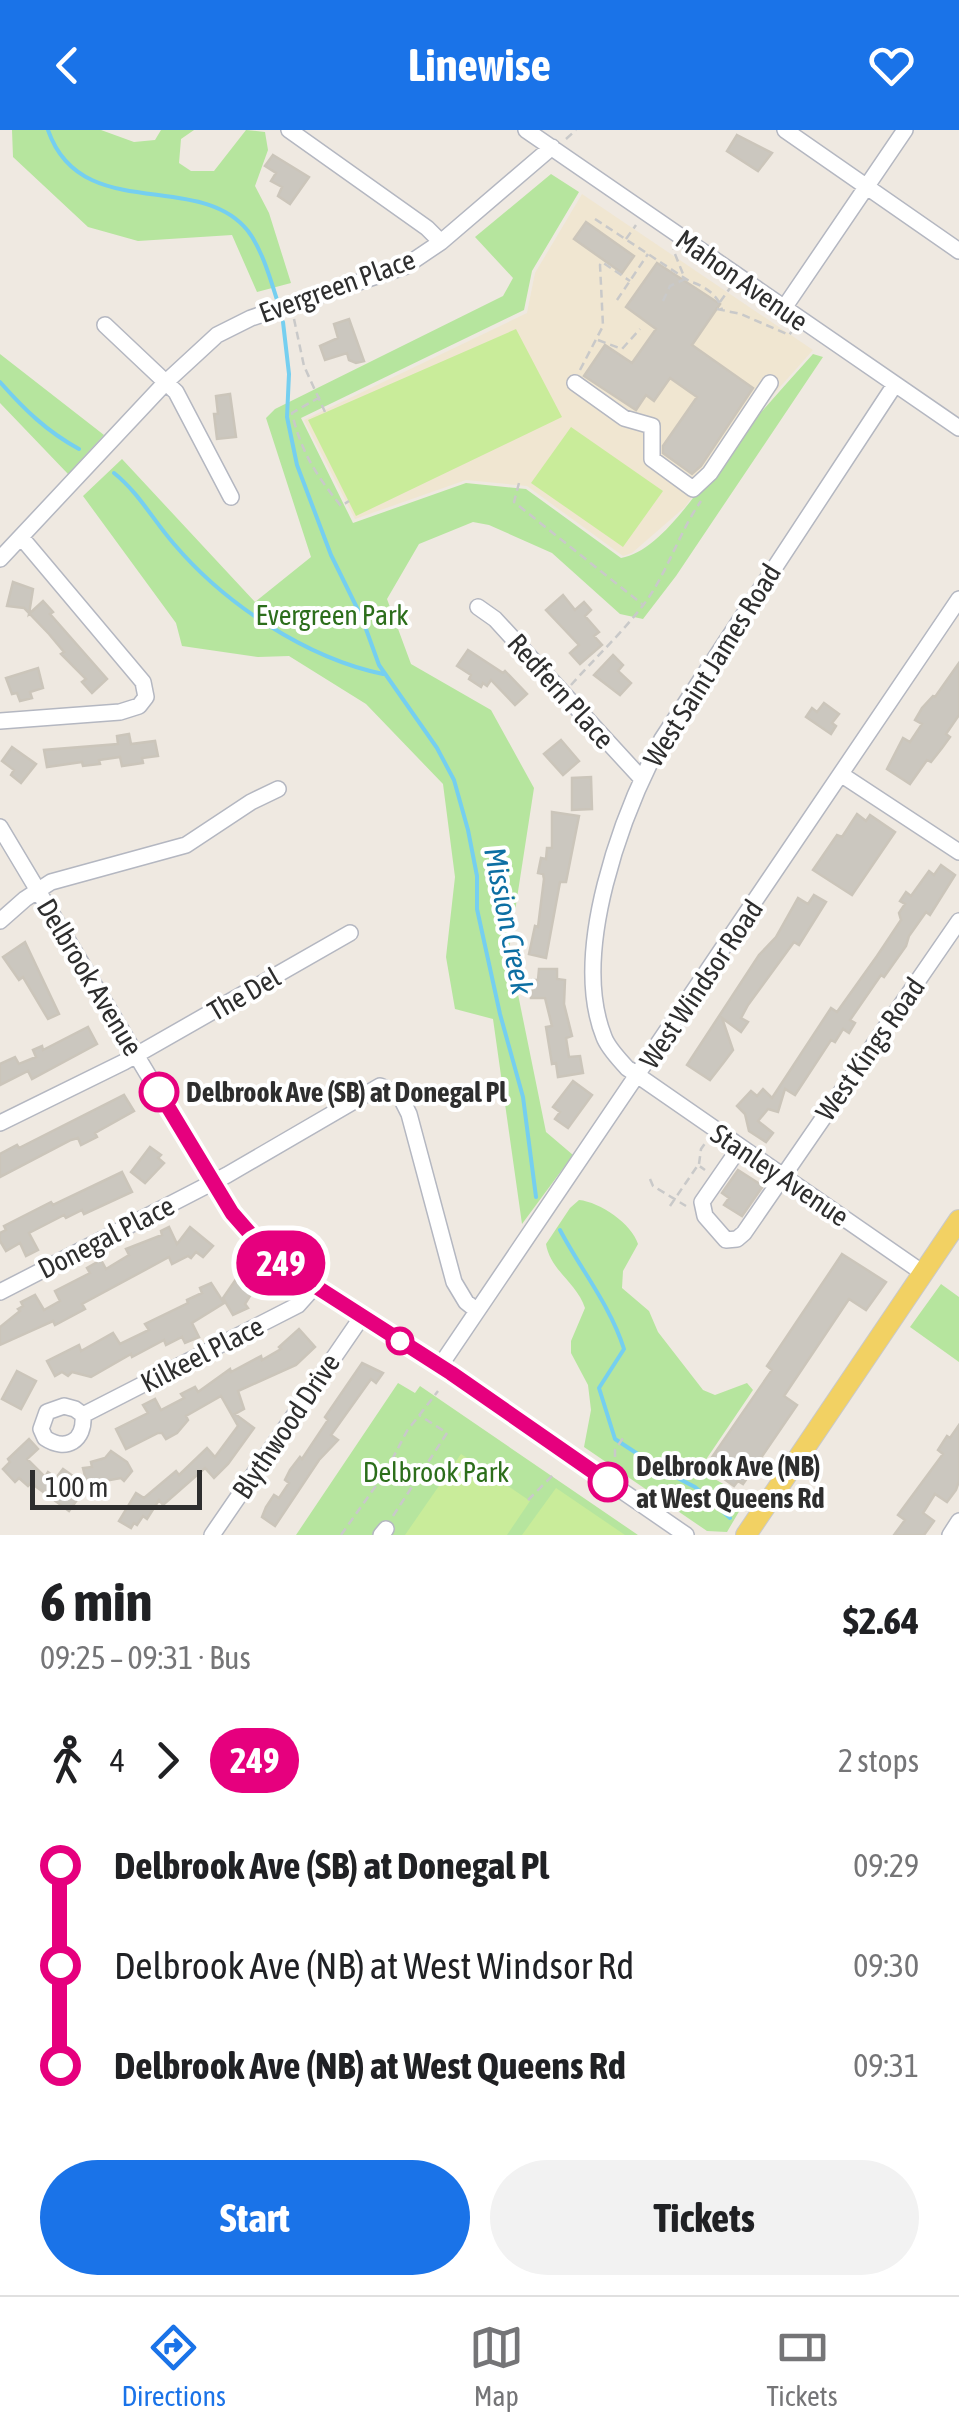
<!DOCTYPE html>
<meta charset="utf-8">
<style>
body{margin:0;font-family:"Asap Condensed",sans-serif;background:#f2f2f2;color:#202124;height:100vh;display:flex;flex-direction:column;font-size:38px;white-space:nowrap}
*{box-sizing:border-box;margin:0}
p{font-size:32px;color:#757577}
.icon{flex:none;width:55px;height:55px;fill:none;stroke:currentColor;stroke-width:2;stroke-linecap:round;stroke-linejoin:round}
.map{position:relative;height:1405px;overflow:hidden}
.drawer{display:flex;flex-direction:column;background:#fff;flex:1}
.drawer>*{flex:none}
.badge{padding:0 20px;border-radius:32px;font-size:35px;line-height:65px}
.scale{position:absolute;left:30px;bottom:25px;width:172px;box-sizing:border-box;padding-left:10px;border:5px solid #2e2e2e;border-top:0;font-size:28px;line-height:35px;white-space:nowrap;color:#2e2e2e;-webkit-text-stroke:8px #fff;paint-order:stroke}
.map>.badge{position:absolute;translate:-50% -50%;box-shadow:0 0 0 5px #fff}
.legs{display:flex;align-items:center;gap:15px;height:110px;padding:0 40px;font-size:32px}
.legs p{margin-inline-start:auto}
.headline{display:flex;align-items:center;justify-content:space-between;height:170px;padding:0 40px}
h1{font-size:55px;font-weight:700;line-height:75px}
.button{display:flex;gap:20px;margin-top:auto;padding:20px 40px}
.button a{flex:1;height:115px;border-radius:60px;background:#1a73e8;color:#fff;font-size:40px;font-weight:700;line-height:115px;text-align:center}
.button a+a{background:#f2f2f2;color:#202124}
ul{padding:0 40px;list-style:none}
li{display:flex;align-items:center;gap:35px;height:100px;font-size:38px}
li i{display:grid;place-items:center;width:15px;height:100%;margin:0 12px;background:currentColor}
li i::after{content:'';width:25px;height:25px;margin:-12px;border:8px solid;border-radius:50%;background:#fff}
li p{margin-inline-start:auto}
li:first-child i{background:linear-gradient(#0000 50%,currentColor 0)}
li:last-child i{background:linear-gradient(currentColor 50%,#0000 0)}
header{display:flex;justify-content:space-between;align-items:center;height:130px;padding:0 40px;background:#1a73e8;color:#fff;font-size:45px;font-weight:700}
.dock{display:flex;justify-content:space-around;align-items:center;height:140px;border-top:2px solid #e0e0e0;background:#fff;font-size:28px;color:#757577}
.dock a{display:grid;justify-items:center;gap:5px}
.dock .selected{color:#1a73e8}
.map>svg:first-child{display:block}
.education{fill:#f0e6d1}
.green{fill:#b6e59e}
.pitch{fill:#c9ec9a}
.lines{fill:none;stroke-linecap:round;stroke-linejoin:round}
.stream{stroke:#75cff0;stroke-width:4}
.building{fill:#cbc7bf;stroke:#cbc5ba;stroke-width:2.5}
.minor-casing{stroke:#b4b7c1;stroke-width:18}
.major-casing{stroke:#c9c9c9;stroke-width:22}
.path{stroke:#c9c9c9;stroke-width:2.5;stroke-dasharray:8 5;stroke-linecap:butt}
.minor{stroke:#fff;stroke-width:15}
.major{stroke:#f2d163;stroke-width:20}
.line-1-casing{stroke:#fff;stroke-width:22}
.line-1{stroke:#e6007e;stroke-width:15}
.stop-1-dot{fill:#fff;stroke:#e6007e;stroke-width:5}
.labels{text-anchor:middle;stroke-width:8;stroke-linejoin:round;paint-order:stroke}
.street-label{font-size:28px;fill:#2e2e2e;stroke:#fff}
.park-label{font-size:28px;fill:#2c6e1b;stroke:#fff}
.stop-label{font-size:28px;font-weight:bold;fill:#2e2e2e;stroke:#fff;text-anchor:start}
.water-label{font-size:30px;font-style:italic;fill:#0d6fa3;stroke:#fff}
</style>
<header><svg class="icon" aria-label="back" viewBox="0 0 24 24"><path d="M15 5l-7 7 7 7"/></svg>Linewise<svg class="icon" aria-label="heart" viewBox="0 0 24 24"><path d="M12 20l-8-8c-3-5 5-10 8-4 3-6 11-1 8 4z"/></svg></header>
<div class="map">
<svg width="959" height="1405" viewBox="0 0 959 1405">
<rect width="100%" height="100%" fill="#efe9e1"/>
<path class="education" d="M582 64 813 220 724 320 685 377 632 423 623 426 527 356 466 350 355 389 304 290 527 183 535 143Z"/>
<path class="green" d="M12 0H101L134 12 155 10 161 0H194L181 9 179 33 191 41H214L246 0 265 2 268 20 255 56 269 83 291 153 257 162 232 105 138 111 88 97 13 27Z
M551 44 579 62 532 141 524 180 301 288 353 393 466 353 526 359 621 428C663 421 704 350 730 319 757 286 785 255 813 224L823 227 676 446 643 489 620 484 552 423 489 395 473 392 419 414 387 469 411 534 491 580 534 658 509 820 546 1002 573 1025 522 1094 493 889 455 879 446 827 455 747 443 654 366 574 289 526 258 527 182 516 176 493 83 366 122 329 255 472 311 427 266 288 275 279 503 166 513 148 475 107Z
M0 224 104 305 68 344 0 273Z
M579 1070C600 1072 632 1094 638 1114L623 1141 622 1158 649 1181 658 1202 703 1260 715 1265 747 1253 753 1260 701 1337 708 1345 747 1368 727 1402 707 1401 584 1317 591 1280 588 1255 571 1223V1211L585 1178C577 1153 550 1140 546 1114L570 1078Z
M941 1154 959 1167V1232L910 1197Z
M398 1253 415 1263 420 1256 638 1405H296Z"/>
<path class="pitch" d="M516 199 562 287 356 386 308 290Z
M571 297 663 361 623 417 531 353Z
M461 1324 530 1371 507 1405H405Z
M556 1358 625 1405H522Z"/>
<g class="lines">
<path class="stream" d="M48 0C81 95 199 39 248 101 262 119 271 151 278 173
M283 192 289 244 287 287 297 335 331 425 362 488 379 535 437 618 454 650 468 700 477 746V779L500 884 523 967 536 1067
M0 252C24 279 46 301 79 319
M114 343C139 363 153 390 174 414 225 474 306 528 383 544
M560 1100C581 1140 610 1175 624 1219L599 1258 615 1309 662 1340 695 1357 730 1388"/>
</g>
<path class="building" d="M737 5 772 23 758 41 727 21Z
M273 25 309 47 290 74 278 66 282 57 271 51 276 43 265 36Z
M586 92 634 126 622 143 574 109Z
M657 133 720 174 692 215 753 258 701 336 692 344 663 323V316L697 267 670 248 654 271 646 265 636 280 584 246 605 215 632 233 656 199 626 177Z
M349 189 364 231 356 233 349 230 347 223 325 230 320 216 338 208 334 194Z
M230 264 236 307 217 309 214 284H218L216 266Z
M13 452 33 459 29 484 43 471 53 482 50 484 107 549 92 563 82 552 86 549 61 524 64 522 49 504 24 478 7 476Z
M563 465 575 480 584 472 591 480 585 486 599 502 594 506 602 515 580 534 570 523 579 515 546 480Z
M468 520 503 543 505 541 527 564 515 575 491 550 487 556 483 553 481 557 469 549 471 545 457 536Z
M613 525 623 535 618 541 631 553 620 565 594 545Z
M959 533V585L946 604 950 607 942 618 931 632 927 630 910 654 887 639 903 608 910 612 922 594 915 590 922 578 933 566 935 567Z
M38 538 43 558 30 562 32 568 20 571 17 563 12 564 6 548Z
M824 573 839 584 832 593 836 596 831 604 806 587 812 578 817 582Z
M129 604 131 614 155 611 158 626 142 628 143 633 122 636 120 627 99 630 100 634 83 636 82 632 47 637 44 620 118 614 117 606Z
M561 610 579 631 563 645 544 624Z
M12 617 36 634 21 653 11 645 14 640 2 631Z
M591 647 592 679 572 680V648Z
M552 682 579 686 566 752H560L546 828 529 824 535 796 538 797 544 749 543 744 538 743 541 728 546 729 547 718H552Z
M857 684 866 691 870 685 895 702 852 765 813 740 837 705 842 707Z
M941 735 955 745 930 785 926 782 909 806 906 816 884 847 881 845 850 890 855 893 849 903 843 899 835 912 831 910 795 965 785 959 778 982 768 979 758 991 773 1003 766 1012 749 1001 745 984 737 976 751 961 757 966 763 959 772 968 831 878 837 882 877 826 901 790 899 783 905 774 900 771 906 762 911 766 929 741 934 745Z
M814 765 826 772 799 815 794 812 748 875 741 888 748 892 741 902 722 888 733 920 724 932 710 950 687 935 759 825 776 807 798 768 808 774Z
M25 812 59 884 48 889 23 847 19 850 3 827Z
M539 839H557V849L565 850 564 874 572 906 566 908 569 927 580 926 583 943 558 947 556 933 552 934 546 897 552 896 545 868H531L532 850H538Z
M88 897 97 914 32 949 28 941 0 955V934L15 927 19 934 36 927 33 920 42 916 43 920Z
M573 951 592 965 568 998 555 989 560 982 553 977Z
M124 965 134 981 95 1003 97 1007 81 1015 78 1008 71 1010 0 1047V1024L17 1015 19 1018Z
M150 1017 161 1025 158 1028 164 1033 145 1053 131 1042Z
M738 1040 763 1056 742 1086 724 1075 729 1068 722 1063Z
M122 1042 132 1062 84 1084 82 1080 66 1088 64 1085 29 1103 38 1120 26 1126 20 1113 6 1121 0 1111V1103L6 1100 4 1096 51 1072 53 1075Z
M169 1097 177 1114 190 1097 213 1116 203 1127 196 1122 191 1128 188 1126 172 1134 169 1127 82 1174 85 1179 55 1195 53 1191 0 1215V1197L20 1181 18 1179 23 1176 21 1172 35 1165 44 1180 60 1171 55 1161 90 1143 87 1138 101 1130 106 1139 129 1125 126 1119 162 1105 161 1101Z
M842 1124 886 1152 866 1180 849 1169 784 1266 797 1275 743 1354 738 1351 734 1356 706 1336 772 1240 767 1236Z
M243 1139 254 1146 249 1158 253 1161 245 1174 248 1178 233 1185 223 1168Z
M211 1153 224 1173 192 1193 199 1207 185 1213 182 1207 166 1215 164 1210 132 1227 131 1224 91 1247 72 1242 68 1246 62 1242 55 1246 47 1231 79 1215 81 1221 113 1203 120 1214 149 1200 145 1194 188 1173 187 1170 202 1163 200 1158Z
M299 1199 315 1217 296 1235 238 1261 244 1279 235 1284 254 1298 228 1334 214 1348 205 1338 163 1375 159 1370 147 1389 143 1386 137 1395 134 1393 131 1398 119 1391 136 1363 144 1368 176 1341 179 1345 207 1318 215 1327 238 1296 221 1266 186 1286 188 1290 177 1303 166 1309 162 1303H158L126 1319 116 1299 148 1283 143 1275 155 1269 161 1280 184 1268 181 1264 195 1257 198 1262 230 1239 231 1242 261 1226 262 1230 281 1219 279 1217Z
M362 1233 383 1243 376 1253 371 1249 331 1305 338 1310 319 1330 275 1396 262 1387 266 1377 274 1365 279 1368 289 1353 285 1350 290 1340 300 1327 302 1329 328 1290 325 1287Z
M17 1241 36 1251 21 1279 2 1269Z
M959 1295V1351L956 1360 947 1372 935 1364 923 1383 934 1391 924 1405H894L905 1390 898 1385 943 1324 938 1320 947 1306 950 1308Z
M29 1309 38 1319 27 1329 45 1347 48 1342 56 1348 63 1339 87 1356 69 1381 31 1353 28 1356 19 1348 15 1352 3 1339 10 1332 8 1329Z
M111 1321 127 1332 132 1341 124 1351 121 1348 87 1354 83 1338 92 1337 91 1332 105 1328Z"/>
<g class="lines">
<g class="minor-casing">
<path id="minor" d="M289 0 427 98 441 112
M526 0 959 298
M785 0 959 121
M784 178 905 0
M105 195 176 262 231 367
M575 253 624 288 652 296V329L693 359 710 343 770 253
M894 256 662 609C622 684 570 822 604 907 608 918 619 929 627 938L923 1143
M0 429 166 252 217 205 251 188 404 137 441 112 552 17
M478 477 495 489 641 648
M0 591 120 582 139 576 146 567 143 552 21 407
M842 645 959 722
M0 697 212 1052 246 1101 283 1134 451 1243 686 1405
M0 791 25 769 51 752 186 715 251 672 278 659
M0 993 124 932 350 803
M740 1017 702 1072 705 1086 726 1110 737 1109 744 1103 959 791
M0 1162 227 1045 380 956 399 964 409 984 454 1152 466 1172 476 1180
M440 1236 959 469
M64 1276 75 1279 83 1285C85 1311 66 1322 45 1308L41 1299 47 1282Z
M83 1285 298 1175 315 1156
M212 1405 361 1188
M381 1405 386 1399
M950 1405 959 1391"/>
</g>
<g class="major-casing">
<path id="major" d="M746 1405 959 1090"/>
</g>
<path class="path" d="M566 9 576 0
M595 89 689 151C704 156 718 164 722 180
M626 109 636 95
M617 170 648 124
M663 171 670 156 685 149 673 119
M720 172 730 158
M717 179 741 184 789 205 792 201
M294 189 304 236 325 282
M598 210 622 219 640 199
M580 240 603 196 600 135 602 132 630 151
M320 267 292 283C301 322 316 345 341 376L349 371
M519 353 514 372 642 474
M571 555C595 528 623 502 644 474 668 442 678 404 701 371
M699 1034 701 1019 706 1012
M650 1049 653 1056 686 1076
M670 1076 698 1035 705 1040
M615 1340V1320L625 1305
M528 1370 554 1344
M393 1386 447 1303 419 1285
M341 1405 385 1343 407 1301 438 1261"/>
<use href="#minor" class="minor"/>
<use href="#major" class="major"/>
</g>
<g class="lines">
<g class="line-1-casing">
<path id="line-1" d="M159 962 232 1083 261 1116 315 1156 451 1243 608 1352"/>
</g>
<use href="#line-1" class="line-1"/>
</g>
<g class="stop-1-dot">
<circle cx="159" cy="962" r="18"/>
<circle cx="400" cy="1211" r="12"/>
<circle cx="608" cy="1352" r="18"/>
</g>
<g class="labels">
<g class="street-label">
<text transform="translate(742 150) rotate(35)" y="10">Mahon Avenue</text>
<text transform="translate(337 156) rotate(-20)" y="10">Evergreen Place</text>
<text transform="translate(712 535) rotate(-58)" y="10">West Saint James Road</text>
<text transform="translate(561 561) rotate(48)" y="10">Redfern Place</text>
<text transform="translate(90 847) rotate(59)" y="10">Delbrook Avenue</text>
<text transform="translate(701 854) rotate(-56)" y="10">West Windsor Road</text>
<text transform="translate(244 864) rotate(-30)" y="10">The Del</text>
<text transform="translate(870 919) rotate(-55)" y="10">West Kings Road</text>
<text transform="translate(780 1045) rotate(34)" y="10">Stanley Avenue</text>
<text transform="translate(106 1107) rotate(-27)" y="10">Donegal Place</text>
<text transform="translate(202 1224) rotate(-27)" y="10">Kilkeel Place</text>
<text transform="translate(286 1296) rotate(-56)" y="10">Blythwood Drive</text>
</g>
<g class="park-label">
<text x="332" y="495">Evergreen Park</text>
<text x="436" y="1352">Delbrook Park</text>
</g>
<g class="stop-label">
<text x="186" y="972">Delbrook Ave (SB) at Donegal Pl</text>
<text x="636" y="1346">Delbrook Ave (NB)<tspan x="636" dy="32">at West Queens Rd</tspan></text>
</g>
<g class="water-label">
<text transform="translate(508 791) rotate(79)" y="10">Mission Creek</text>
</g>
</g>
</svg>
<div class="scale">100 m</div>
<b class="badge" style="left:281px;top:1133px;background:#e6007e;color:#fff">249</b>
</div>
<section class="drawer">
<div class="headline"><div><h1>6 min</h1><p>09:25 – 09:31 · Bus</p></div><b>$2.64</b></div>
<div class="legs"><svg class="icon" aria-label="walk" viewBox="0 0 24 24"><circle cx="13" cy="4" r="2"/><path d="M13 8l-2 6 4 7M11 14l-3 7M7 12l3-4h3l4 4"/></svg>4<svg class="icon" aria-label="forward" viewBox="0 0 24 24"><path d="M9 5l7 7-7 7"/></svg><b class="badge" style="background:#e6007e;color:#fff">249</b><p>2 stops</p></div>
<ul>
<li><i style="color:#e6007e"></i><b>Delbrook Ave (SB) at Donegal Pl</b><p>09:29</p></li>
<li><i style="color:#e6007e"></i><span>Delbrook Ave (NB) at West Windsor Rd</span><p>09:30</p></li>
<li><i style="color:#e6007e"></i><b>Delbrook Ave (NB) at West Queens Rd</b><p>09:31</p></li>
</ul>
<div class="button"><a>Start</a><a>Tickets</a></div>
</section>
<nav class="dock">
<a class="selected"><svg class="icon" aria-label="directions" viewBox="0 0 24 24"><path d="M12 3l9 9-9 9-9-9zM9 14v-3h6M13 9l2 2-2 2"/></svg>Directions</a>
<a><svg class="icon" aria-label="map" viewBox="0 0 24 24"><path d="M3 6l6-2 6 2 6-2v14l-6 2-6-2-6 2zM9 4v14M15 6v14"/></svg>Map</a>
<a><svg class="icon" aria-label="tickets" viewBox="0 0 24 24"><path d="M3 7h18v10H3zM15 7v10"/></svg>Tickets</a>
</nav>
